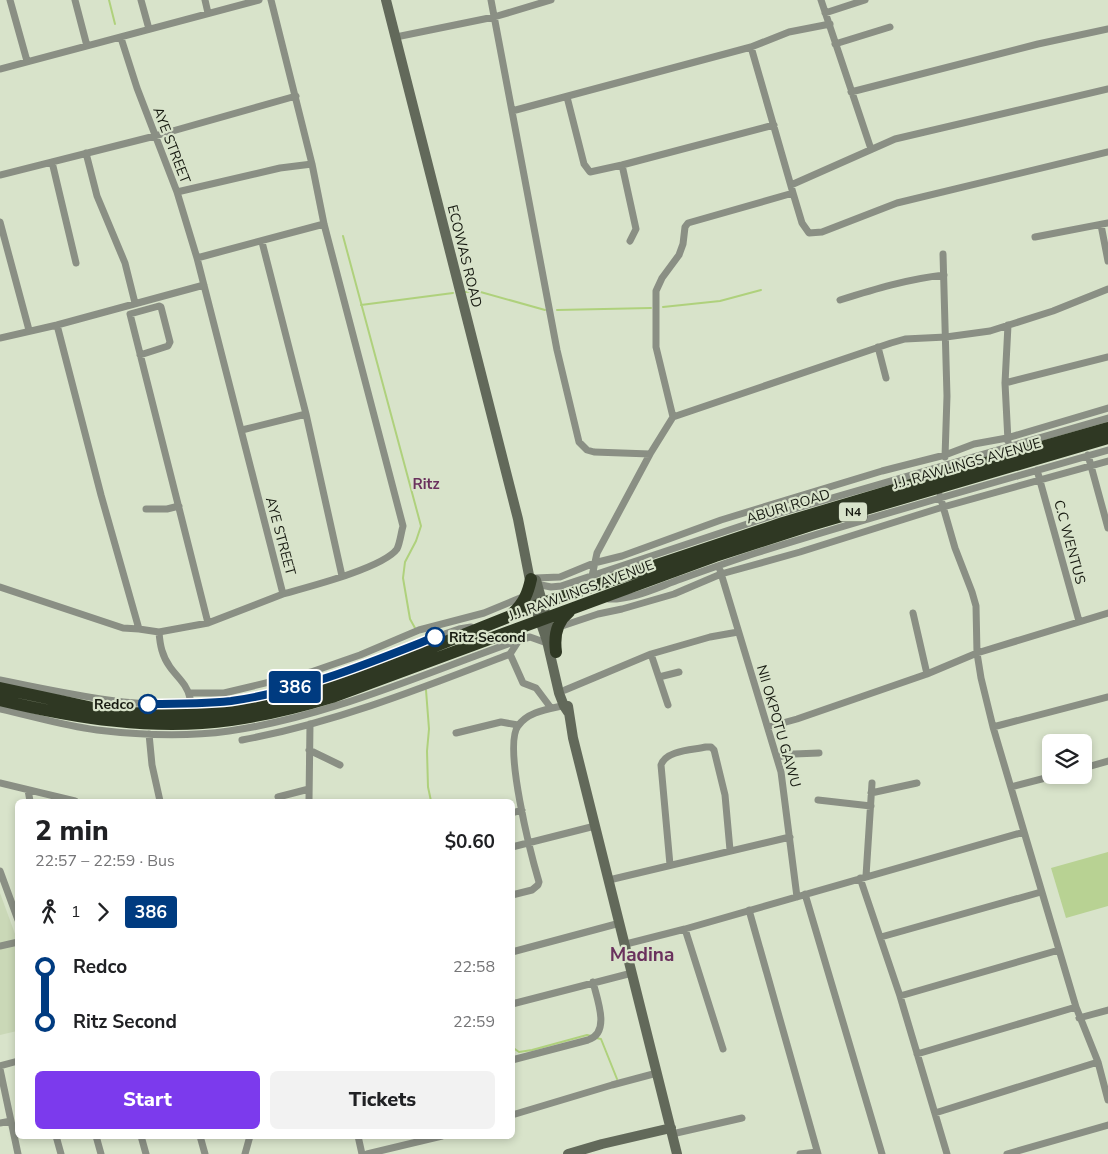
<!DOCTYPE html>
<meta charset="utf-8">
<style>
body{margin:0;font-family:"Nunito Sans",sans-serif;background:#f2f2f2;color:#202124;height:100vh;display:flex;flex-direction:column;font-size:19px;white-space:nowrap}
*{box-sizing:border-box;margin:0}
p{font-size:16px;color:#757577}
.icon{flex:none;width:28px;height:28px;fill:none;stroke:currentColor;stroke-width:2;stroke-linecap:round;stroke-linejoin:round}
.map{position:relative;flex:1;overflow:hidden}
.side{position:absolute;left:15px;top:799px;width:500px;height:340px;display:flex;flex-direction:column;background:#fff;border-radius:8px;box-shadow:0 2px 8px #0003}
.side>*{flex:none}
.badge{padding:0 10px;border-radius:4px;font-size:18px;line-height:32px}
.fabs{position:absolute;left:1042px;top:734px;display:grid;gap:10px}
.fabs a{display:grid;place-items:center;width:50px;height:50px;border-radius:8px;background:#fff;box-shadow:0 2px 8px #0003;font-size:25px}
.map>.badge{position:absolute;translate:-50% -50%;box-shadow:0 0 0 2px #fff}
.legs{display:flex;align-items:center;gap:8px;height:55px;padding:0 20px;font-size:16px}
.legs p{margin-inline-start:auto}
.overview{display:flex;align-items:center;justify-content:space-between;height:85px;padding:0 20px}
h1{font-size:28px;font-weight:800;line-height:38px}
.primary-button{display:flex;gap:10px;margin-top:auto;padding:10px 20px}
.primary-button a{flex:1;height:58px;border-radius:8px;background:#7c3aed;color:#fff;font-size:20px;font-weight:800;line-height:58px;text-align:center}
.primary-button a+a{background:#f2f2f2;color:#202124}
ul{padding:0 20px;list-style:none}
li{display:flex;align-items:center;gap:18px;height:55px;font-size:19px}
li i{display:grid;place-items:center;width:8px;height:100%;margin:0 6px;background:currentColor}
li i::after{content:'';width:12px;height:12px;margin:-6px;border:4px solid;border-radius:50%;background:#fff}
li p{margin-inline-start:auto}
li:first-child i{background:linear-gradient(#0000 50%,currentColor 0)}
li:last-child i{background:linear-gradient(currentColor 50%,#0000 0)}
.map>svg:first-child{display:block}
.built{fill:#cad8b7}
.green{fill:#b8d293}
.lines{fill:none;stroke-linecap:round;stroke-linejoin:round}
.stream{stroke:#afd17c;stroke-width:2}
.street{stroke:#8a8f84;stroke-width:7}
.secondary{stroke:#62695a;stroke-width:10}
.highway{stroke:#2f3823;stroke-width:12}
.line-1-casing{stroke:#fff;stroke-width:11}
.line-1{stroke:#003b80;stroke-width:8}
.stop-1-dot{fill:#fff;stroke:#003b80;stroke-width:2.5}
.labels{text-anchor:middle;stroke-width:4.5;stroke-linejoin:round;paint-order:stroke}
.shield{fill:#d8e3ca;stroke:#505648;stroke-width:1}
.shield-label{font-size:12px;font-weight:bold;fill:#161910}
.street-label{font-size:14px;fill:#161910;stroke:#d8e3ca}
.stop-label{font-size:14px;font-weight:bold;fill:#161910;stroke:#d8e3ca;text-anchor:start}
.neighbourhood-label{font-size:15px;font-weight:bold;fill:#6a315d;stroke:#d8e3ca}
.district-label{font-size:19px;font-weight:bold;fill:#6a315d;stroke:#d8e3ca}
</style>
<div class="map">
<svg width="1108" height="1154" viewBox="0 0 1108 1154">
<rect width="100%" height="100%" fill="#d8e3ca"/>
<path class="built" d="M0 893 18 942 17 1031 0 1035Z"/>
<path class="green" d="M1108 852V906L1066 918 1051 868Z"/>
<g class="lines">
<path class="stream" d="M109 0 115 24
M343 236 421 526 416 541 405 562 403 578 410 619 415 628
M465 292 477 291 545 310
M361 305 453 293
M663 307 720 301 761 290
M557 310 651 308
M426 690 429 729 427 751 428 787 431 801
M596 1038 601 1039 617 1079
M512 1047 519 1052 532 1050 587 1035 591 1036"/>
<path class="street" d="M10 0 27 61
M75 0 87 46
M141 0 149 29
M205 0 208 13
M491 0 557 350 579 442 587 450 594 452 650 454
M821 0 871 149
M825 13 865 0
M396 37 494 17 551 0
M835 44 890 27
M751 47 793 193 802 223 809 233 822 232 897 203 1108 152
M0 69 259 0
M851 92 1038 44 1108 29
M567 97 584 164 590 172 622 165 774 125
M512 111 751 47 789 32 830 24
M86 153 97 196 125 263 135 303
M52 162 76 263
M622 165 636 229 630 241
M0 175 155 136 296 96
M791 185 895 139 1108 89
M177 192 280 168 312 164 271 0
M0 222 29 330
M1101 225 1108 261
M1035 237 1108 223
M262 242 306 414 342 576
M943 254 947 396 945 457
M197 258 324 224
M840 300C875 289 908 279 944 275
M57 325 101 495 139 629 159 632 208 623 283 594 197 258 177 192 137 88 121 38
M1008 325 1005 383 1008 441
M0 338 57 325 204 285
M878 347 886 378
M140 355 168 346 170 342 161 307 159 306 130 314C156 417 182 520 208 623
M1005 383 1108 357
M673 417 656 347V291L662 278 679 255 683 244 685 227 688 223 793 193
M242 430 306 414
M1088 455 1108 528
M1037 470 1079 621
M940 496 955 548 972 592 976 606 977 653 981 678 993 727 1076 1007 1098 1062 1108 1100
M146 509H167L179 506
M720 570 781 772 797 897
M592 576 597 553 650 454 673 417 891 343 905 339 946 337 990 331 1053 311 1108 289
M535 578 560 577 594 563 622 556 721 520 882 471 945 455 974 444 1007 438 1108 408
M536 584 551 587 561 586 780 513 1108 418
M0 587 123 628 139 629
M283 594C308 587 383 568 397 549 400 543 401 533 403 526L324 224 312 164
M608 599C633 600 658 587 681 579 706 570 731 561 756 553 873 516 990 484 1108 450
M913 613 927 674
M559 627 598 614 622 609 674 594 721 574 800 552 943 507 1108 461
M159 632C160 645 162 656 170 667 177 677 187 684 190 698
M510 654 523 683 536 688 551 708
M651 654 668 705
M659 677 679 672
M0 680C36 687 72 695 108 700 170 709 238 704 299 686 353 671 405 647 459 629L471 627
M565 690 651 654 710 637 738 632
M189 693H224L311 672 360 655 419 630 484 613 525 596
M0 709C32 716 64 726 97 730 139 735 187 737 229 731 328 717 425 673 519 640L530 637 544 642 547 641
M768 727 797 719 927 674 977 653 1108 613
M993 727 1108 697
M456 733 501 722 518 725
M149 734 152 765 160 801
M242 740C334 723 422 688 510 654L519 640
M309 750 340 765
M777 757 794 754 819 753
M1084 768 1108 761
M0 783 75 801
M1011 787 1057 775
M28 790 30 801
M871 793 917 783
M278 797 309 789
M818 800 871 806
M309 801 310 724
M512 813 522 810
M512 847 595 826
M670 865 661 765C666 750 693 750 706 747H711L714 750 725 795 730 850
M0 871 18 920
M866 876 872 783
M860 878 900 996 947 1154
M609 880 790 837
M805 894 882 1154
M512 895 532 890 538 885 539 882C531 855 503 746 518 726 528 711 550 709 566 705
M749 910 818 1154
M685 929 723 1049
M881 937 1041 892
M626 944 685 929 1024 832
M0 946 18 942
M512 952 620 923
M900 996 1059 950
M512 1004 632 973
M1079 1018 1108 1010
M917 1054 1076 1007
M512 1060 588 1040C611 1033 597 999 593 982
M0 1066 18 1061
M0 1069 18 1154
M935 1113 1098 1062
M512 1115 612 1085 657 1073
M0 1123 11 1121
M672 1134 742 1118
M56 1136 61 1154
M96 1136 101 1154
M141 1136 146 1154
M200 1136 205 1154
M358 1136 362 1154
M245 1154 250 1136
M367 1154 442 1136
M800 1154 817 1152
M1007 1154 1108 1125"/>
<path class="secondary" d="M386 0 518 519 535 606 547 641 559 693 564 706 568 712
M536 580 553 641
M568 706 573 738 677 1154
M568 1154 602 1144 671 1128"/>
<path class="highway" d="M513 613C524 603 528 593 531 579
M556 652C554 637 556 622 569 612
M0 688 98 709 131 713 197 714 230 711 289 700 330 688 543 603 783 523 944 475 1108 428
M0 700C75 718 154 731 231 720 266 715 299 707 332 697L715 556 811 525 1108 438"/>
</g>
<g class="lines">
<g class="line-1-casing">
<path id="line-1" d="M148 704C176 704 204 704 231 701 302 691 369 663 435 637"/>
</g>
<use href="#line-1" class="line-1"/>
</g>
<g class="stop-1-dot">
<circle cx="435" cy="637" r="9"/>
<circle cx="148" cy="704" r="9"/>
</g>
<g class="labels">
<rect class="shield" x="839" y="502.5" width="28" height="19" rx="4"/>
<g class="shield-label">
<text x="853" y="516">N4</text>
</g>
<g class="street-label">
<text transform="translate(172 145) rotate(69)" y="5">AYE STREET</text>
<text transform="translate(465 256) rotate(76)" y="5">ECOWAS ROAD</text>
<text transform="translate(967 463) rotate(-16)" y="5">J.J. RAWLINGS AVENUE</text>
<text transform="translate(788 506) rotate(-17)" y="5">ABURI ROAD</text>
<text transform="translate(281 536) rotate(75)" y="5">AYE STREET</text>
<text transform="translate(1070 542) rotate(75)" y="5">C.C WENTUS</text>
<text transform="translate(581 590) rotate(-20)" y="5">J.J. RAWLINGS AVENUE</text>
<text transform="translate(779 726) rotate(74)" y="5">NII OKPOTU GAWU</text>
</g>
<g class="stop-label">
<text x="449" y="642">Ritz Second</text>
<text x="134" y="709" text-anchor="end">Redco</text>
</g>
<g class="neighbourhood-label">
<text x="426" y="489">Ritz</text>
</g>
<g class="district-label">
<text x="642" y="961">Madina</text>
</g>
</g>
</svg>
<div class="fabs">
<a><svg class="icon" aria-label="layers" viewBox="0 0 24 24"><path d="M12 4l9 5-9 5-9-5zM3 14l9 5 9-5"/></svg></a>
</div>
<b class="badge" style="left:295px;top:687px;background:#003b80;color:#fff">386</b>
<section class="side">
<div class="overview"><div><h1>2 min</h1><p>22:57 – 22:59 · Bus</p></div><b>$0.60</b></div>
<div class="legs"><svg class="icon" aria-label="walk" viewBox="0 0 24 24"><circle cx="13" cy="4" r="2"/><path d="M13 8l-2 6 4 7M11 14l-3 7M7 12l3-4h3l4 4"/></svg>1<svg class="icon" aria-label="forward" viewBox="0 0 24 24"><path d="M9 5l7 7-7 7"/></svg><b class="badge" style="background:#003b80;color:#fff">386</b></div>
<ul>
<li><i style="color:#003b80"></i><b>Redco</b><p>22:58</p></li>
<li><i style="color:#003b80"></i><b>Ritz Second</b><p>22:59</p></li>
</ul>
<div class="primary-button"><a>Start</a><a>Tickets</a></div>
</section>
</div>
